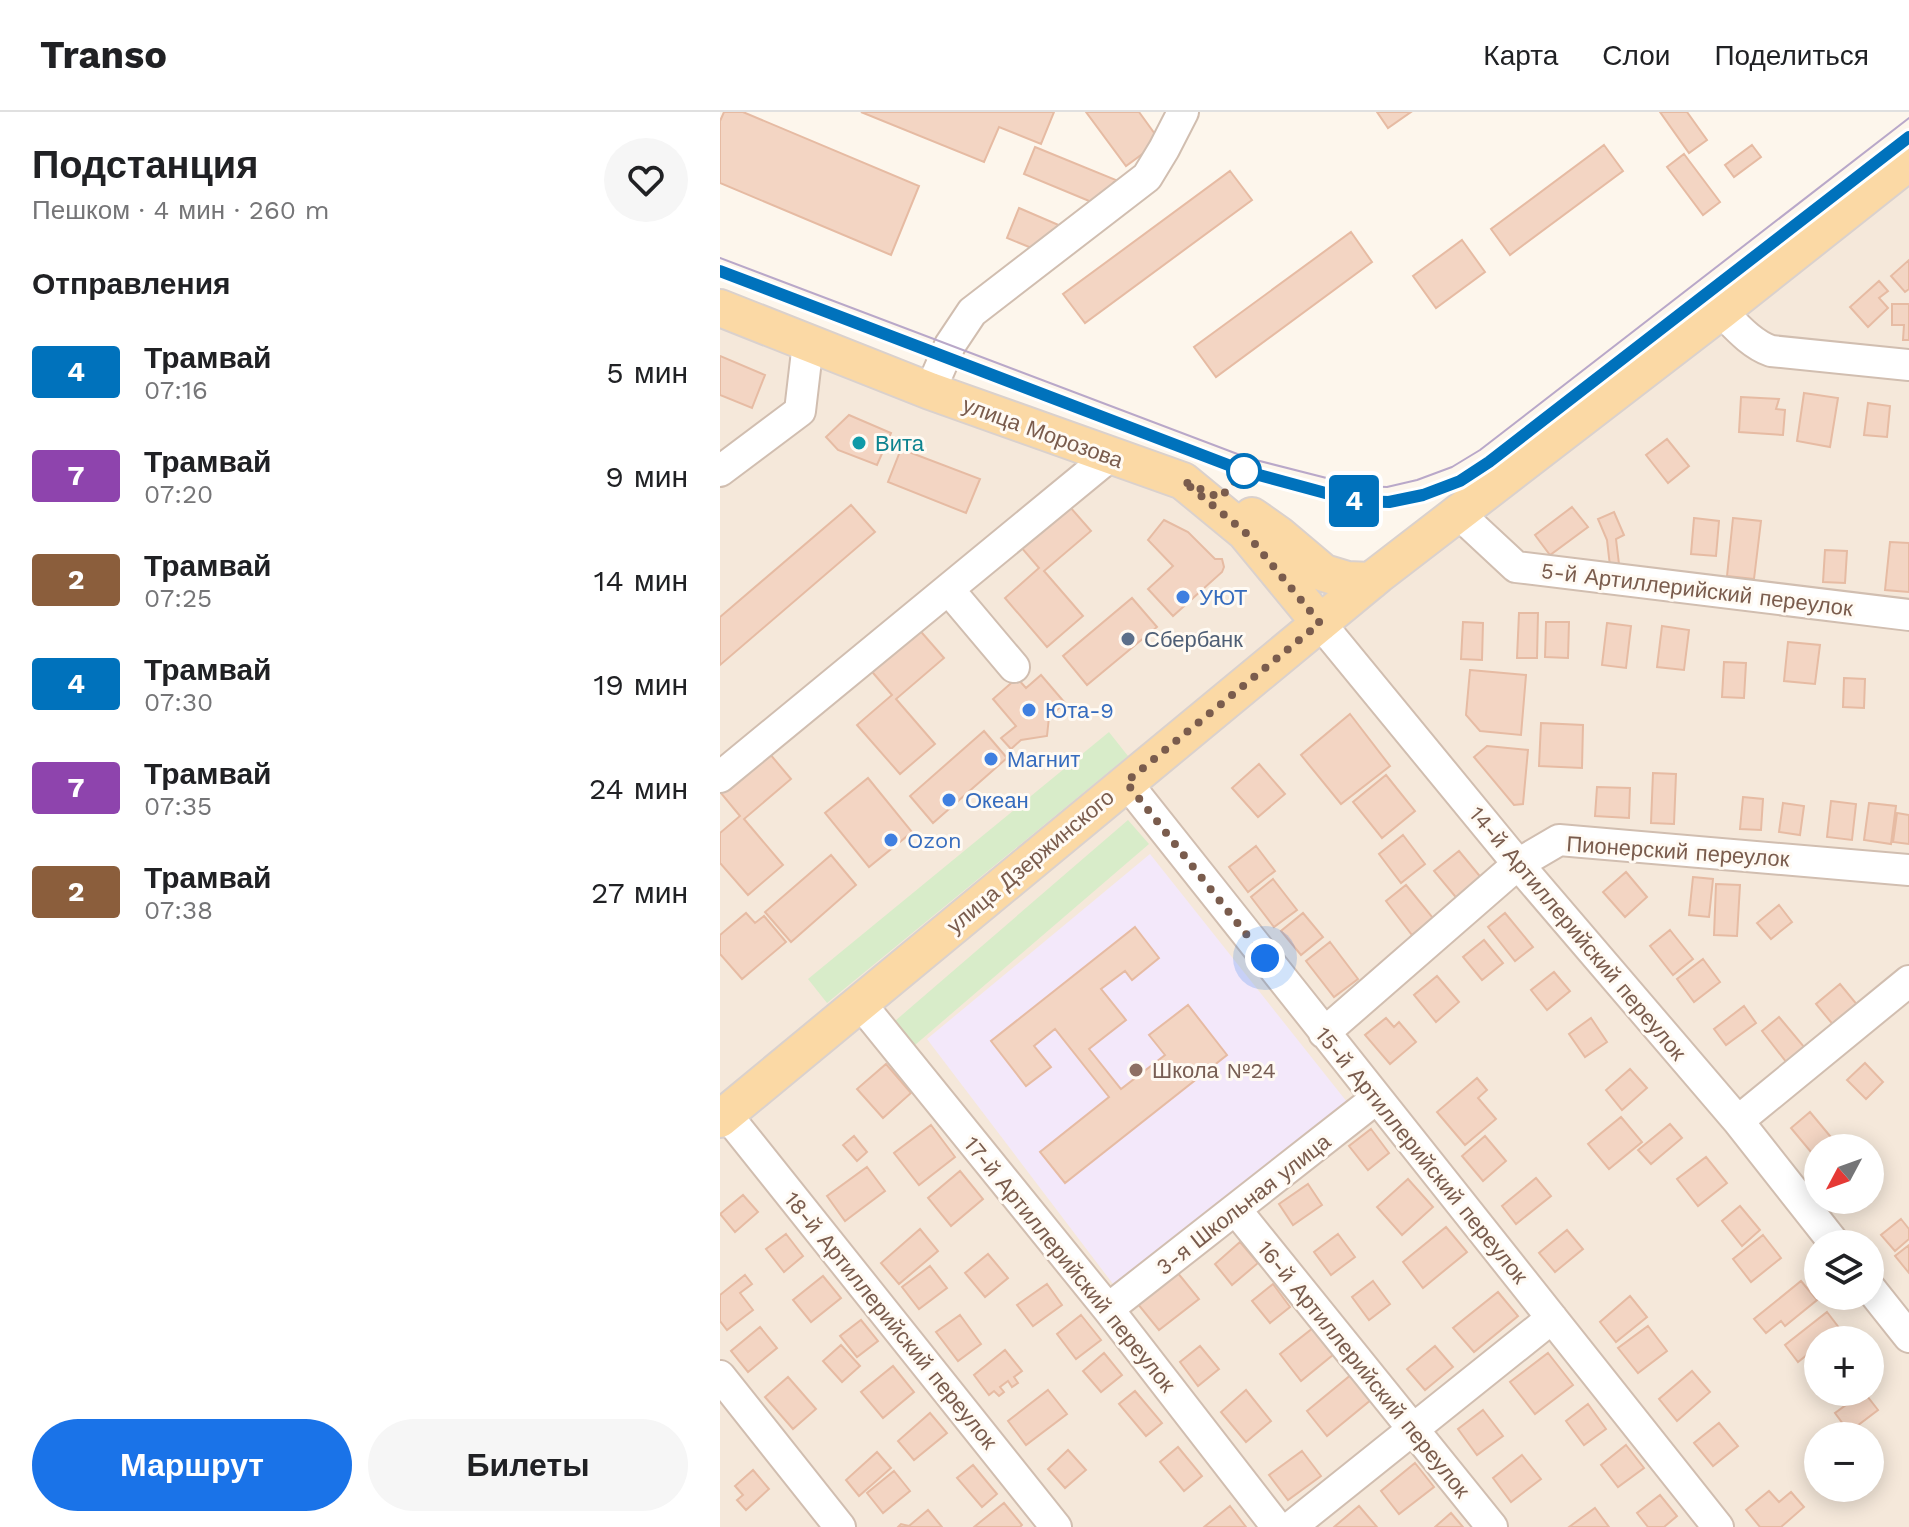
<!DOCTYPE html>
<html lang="ru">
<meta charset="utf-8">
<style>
body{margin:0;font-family:"Work Sans",sans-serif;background:#f6f6f6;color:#202124;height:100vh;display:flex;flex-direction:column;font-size:30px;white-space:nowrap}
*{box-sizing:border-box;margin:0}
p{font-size:26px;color:#757577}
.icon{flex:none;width:44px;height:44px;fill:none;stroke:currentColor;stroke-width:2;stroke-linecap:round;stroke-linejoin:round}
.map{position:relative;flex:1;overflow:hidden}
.drawer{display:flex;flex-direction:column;background:#fff;width:720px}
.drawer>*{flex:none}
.badge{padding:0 16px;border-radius:6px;font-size:28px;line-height:52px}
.needle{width:52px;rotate:229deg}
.controls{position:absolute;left:1084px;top:1022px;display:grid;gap:16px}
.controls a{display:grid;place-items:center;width:80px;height:80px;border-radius:50%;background:#fff;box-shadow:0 4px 20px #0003;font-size:40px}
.you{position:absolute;width:40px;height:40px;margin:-20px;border:6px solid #fff;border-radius:50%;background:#1a73e8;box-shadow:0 0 0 12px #1a73e833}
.map>.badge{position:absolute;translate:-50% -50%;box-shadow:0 0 0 4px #fff}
h2{padding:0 32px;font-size:30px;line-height:72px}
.round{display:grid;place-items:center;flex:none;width:84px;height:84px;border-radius:42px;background:#f6f6f6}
.overview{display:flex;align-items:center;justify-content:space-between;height:136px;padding:0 32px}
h1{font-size:38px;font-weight:800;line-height:60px}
.primary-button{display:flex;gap:16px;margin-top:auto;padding:16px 32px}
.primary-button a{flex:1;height:92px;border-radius:48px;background:#1a73e8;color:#fff;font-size:32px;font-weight:800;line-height:92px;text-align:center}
.primary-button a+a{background:#f6f6f6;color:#202124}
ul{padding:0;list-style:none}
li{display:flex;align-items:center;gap:24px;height:104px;padding:0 32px}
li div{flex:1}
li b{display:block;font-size:30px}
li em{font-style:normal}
li .badge{min-width:88px;font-weight:700;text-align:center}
header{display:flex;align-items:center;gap:48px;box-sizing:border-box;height:112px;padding:0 40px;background:#fff;border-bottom:2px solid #e0e0e0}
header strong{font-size:38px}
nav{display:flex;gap:44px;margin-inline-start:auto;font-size:28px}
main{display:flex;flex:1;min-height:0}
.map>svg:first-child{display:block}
.residential{fill:#f5e8da;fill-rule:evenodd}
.education{fill:#f3e8fa}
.green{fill:#d8ecc9}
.building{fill:#f3d5c3;stroke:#e6bba3;stroke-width:2}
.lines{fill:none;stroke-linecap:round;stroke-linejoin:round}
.minor-casing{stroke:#d1beb0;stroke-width:34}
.major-casing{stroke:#dad1cd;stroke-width:40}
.minor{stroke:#fff;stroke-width:30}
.major{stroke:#fbd9a5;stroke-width:36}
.tram{stroke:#b9a8c9;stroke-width:2}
.line-casing{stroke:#fff;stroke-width:18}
.line{stroke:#0072bc;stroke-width:12}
.walk{stroke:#7a5c4d;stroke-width:8;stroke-dasharray:0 14.4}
.culture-dot{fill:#0f9aa8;stroke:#fffaf3;stroke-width:3}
.stop-dot{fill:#fff;stroke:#0072bc;stroke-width:4}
.shop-dot{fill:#3f7fe0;stroke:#fffaf3;stroke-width:3}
.service-dot{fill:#5c6f8a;stroke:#fffaf3;stroke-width:3}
.education-dot{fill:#8d6e63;stroke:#fffaf3;stroke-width:3}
.labels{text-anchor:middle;stroke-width:6;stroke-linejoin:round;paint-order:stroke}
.street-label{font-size:22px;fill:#7a5c4d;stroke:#fffaf3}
.culture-label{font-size:22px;fill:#0d838f;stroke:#fffaf3;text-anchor:start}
.shop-label{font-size:22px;fill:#366cbe;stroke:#fffaf3;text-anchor:start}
.service-label{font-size:22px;fill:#4e5e75;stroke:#fffaf3;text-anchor:start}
.education-label{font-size:22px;fill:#785e54;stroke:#fffaf3;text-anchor:start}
</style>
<header>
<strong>Transo</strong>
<nav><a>Карта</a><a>Слои</a><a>Поделиться</a></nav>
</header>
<main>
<section class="drawer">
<div class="overview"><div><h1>Подстанция</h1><p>Пешком · 4 мин · 260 m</p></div><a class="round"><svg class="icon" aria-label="heart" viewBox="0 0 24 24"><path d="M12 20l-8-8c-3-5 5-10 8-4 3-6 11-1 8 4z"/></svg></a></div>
<h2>Отправления</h2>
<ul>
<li><span class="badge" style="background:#0072bc;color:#fff">4</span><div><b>Трамвай</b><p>07:16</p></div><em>5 мин</em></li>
<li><span class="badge" style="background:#8e44ad;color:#fff">7</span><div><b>Трамвай</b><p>07:20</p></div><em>9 мин</em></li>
<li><span class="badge" style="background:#8b5e3c;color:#fff">2</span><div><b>Трамвай</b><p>07:25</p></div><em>14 мин</em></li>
<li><span class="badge" style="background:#0072bc;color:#fff">4</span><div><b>Трамвай</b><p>07:30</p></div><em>19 мин</em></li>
<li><span class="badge" style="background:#8e44ad;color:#fff">7</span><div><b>Трамвай</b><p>07:35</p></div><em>24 мин</em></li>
<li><span class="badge" style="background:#8b5e3c;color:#fff">2</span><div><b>Трамвай</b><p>07:38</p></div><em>27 мин</em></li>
</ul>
<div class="primary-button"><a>Маршрут</a><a>Билеты</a></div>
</section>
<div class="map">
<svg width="1189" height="1415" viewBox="0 0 1189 1415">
<rect width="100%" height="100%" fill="#fdf6ec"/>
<path class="residential" d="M1189 50V1415H0V196L463 369 600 510ZM1098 1036H1150V1088H1098ZM1098 1132H1150V1184H1098ZM1098 1228H1150V1280H1098ZM1098 1324H1150V1376H1098Z"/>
<path class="education" d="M430 742 627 990 393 1172 207 927Z"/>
<path class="green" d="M389 620 408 644 107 891 88 867Z
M408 708 429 732 195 933 175 909Z"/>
<path class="building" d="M4 0H23L199 74 171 143 0 71V9Z
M141 0H334L321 32 279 15 264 50Z
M366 0H419L440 29 406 54Z
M657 0H691L668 16Z
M940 0H967L987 28 969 41Z
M884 33 903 59 790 143 771 117Z
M1032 33 1041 45 1014 65 1005 53Z
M315 35 396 68 374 91 304 62Z
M964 42 1000 90 983 103 947 55Z
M510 59 532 88 365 211 343 182Z
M299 96 341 114 314 137 287 126Z
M631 120 652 150 496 265 474 235Z
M742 128 765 160 716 196 693 164Z
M1189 148V177L1185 180 1171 164Z
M1159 169 1168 179 1159 186 1168 196 1148 215 1130 195Z
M1172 192H1189V228H1183L1184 213H1172Z
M0 244 45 263 32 296 0 283Z
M1084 281 1118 286 1110 335 1077 329Z
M1021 285 1059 287 1056 297 1065 298 1063 323 1019 320Z
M1148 291 1170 294 1167 325 1144 323Z
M129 303 171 321 157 353 118 338 106 325Z
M947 327 969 354 948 371 926 343Z
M181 337 260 367 246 401 168 370Z
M343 387 371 419 324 459 363 504 327 535 285 486 319 456 295 428Z
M131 393 155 420 0 553V505Z
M852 395 868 415 830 443 815 423Z
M894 400 904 423 896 427 899 452 890 454 887 428 878 407Z
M974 406 999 409 996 444 971 442Z
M1013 406 1041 409 1034 467 1007 464Z
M444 408 468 420 495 447H502L504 455 502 460 453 504 428 477 453 454 428 428Z
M1170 430 1189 431V480L1165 478Z
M1105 438 1127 439 1125 471 1103 470Z
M412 486 437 515 367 573 343 544Z
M799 501H818L817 546H797Z
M743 510 763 511 762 548 741 547Z
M826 510H849L848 546 825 545Z
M887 511 911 514 906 556 882 553Z
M196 514 224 546 176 587 215 632 180 662 137 613 172 583 148 555Z
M942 514 969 518 964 558 937 555Z
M1068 530 1100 533 1095 572 1064 569Z
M1004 550 1026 551 1024 586 1002 585Z
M750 558 806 563 801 623 760 619 746 603Z
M321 563 345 591 329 605 327 624 301 628 291 637 281 626 296 614 273 587 297 566 306 576Z
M1124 566 1145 567 1144 596 1123 595Z
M630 602 670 654 621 692 581 643Z
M821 611 863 613 862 656 819 654Z
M264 619 287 646 213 711 190 684Z
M767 634 808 638 803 692 794 693 754 645Z
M44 635 71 667 24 707 63 753 28 783 0 751V721L20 704 0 680V672Z
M539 652 565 682 538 705 512 676Z
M933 661 956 662 954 712 931 711Z
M666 663 695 699 662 726 633 690Z
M148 666 192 720 149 755 105 701Z
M877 675 910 676 909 706 875 704Z
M1023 685 1043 687 1041 718 1020 717Z
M1111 689 1136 692 1132 728 1107 725Z
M1063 691 1084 694 1080 723 1059 720Z
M1149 691 1176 694 1171 732 1144 728Z
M1177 701 1189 703V732L1173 730Z
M683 723 705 752 681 771 659 742Z
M536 734 555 759 528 780 509 755Z
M739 739 763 768 739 789 714 759Z
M111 743 136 773 71 830 45 800Z
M906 760 927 785 905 805 883 780Z
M973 765 993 767 989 805 969 803Z
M553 767 577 798 554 815 531 785Z
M996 772 1020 773 1017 824 994 823Z
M686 773 713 806 692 823 666 789Z
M1059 793 1072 810 1051 827 1037 811Z
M26 801 35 811 44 804 66 830 22 867 0 842V823Z
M583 801 603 825 581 843 561 819Z
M785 801 813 835 795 849 768 815Z
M415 815 439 846 412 868 405 859 381 877 406 908 369 937 401 977 445 943 429 923 468 893 507 943 345 1071 320 1040 389 985 335 917 314 934 331 955 306 974 271 929Z
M950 818 973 847 953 863 930 834Z
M764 828 783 851 762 868 743 845Z
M610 830 638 867 614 885 586 849Z
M983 847 1000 870 974 890 957 867Z
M834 860 850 879 827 898 811 878Z
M717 864 739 890 716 910 694 883Z
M1120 872 1139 895 1115 915 1096 892Z
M1024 894 1036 911 1006 933 994 917Z
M1059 905 1085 936 1067 951 1042 919Z
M666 906 674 915 679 910 696 930 670 952 645 923Z
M871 906 887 930 865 945 849 922Z
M1145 951 1163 970 1146 987 1127 968Z
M166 952 191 981 163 1006 137 977Z
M910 957 927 976 902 998 886 978Z
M757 966 767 978 758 986 776 1007 745 1033 717 1000Z
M1090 1000 1115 1030 1108 1036H1098V1044L1096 1046 1071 1016Z
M901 1005 922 1030 889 1057 868 1032Z
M950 1012 962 1026 931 1052 918 1038Z
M211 1013 235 1045 199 1073 174 1041Z
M651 1017 669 1041 648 1058 629 1034Z
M134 1024 147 1040 137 1049 123 1033Z
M765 1024 786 1049 763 1069 742 1044Z
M986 1045 1007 1071 978 1094 957 1067Z
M147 1055 165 1079 125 1109 107 1084Z
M240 1059 263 1087 231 1114 208 1086Z
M816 1066 831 1084 796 1112 782 1094Z
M688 1067 713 1095 682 1123 657 1095Z
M588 1072 602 1093 573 1113 559 1092Z
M23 1083 38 1100 15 1120 0 1102Z
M1020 1094 1040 1118 1022 1134 1002 1109Z
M1181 1107 1189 1117V1127L1175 1139 1161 1123Z
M726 1115 747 1140 703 1176 683 1150Z
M200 1117 218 1139 179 1172 161 1151Z
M847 1118 863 1137 835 1160 819 1141Z
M66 1122 83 1144 64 1160 46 1137Z
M618 1122 635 1145 611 1163 594 1140Z
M1043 1123 1061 1146 1031 1170 1013 1147Z
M520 1130 538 1151 512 1173 495 1152Z
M1189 1133V1161L1175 1144Z
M268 1142 288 1166 265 1185 245 1161Z
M210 1154 227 1176 199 1197 182 1175Z
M457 1160 479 1187 439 1218 417 1191Z
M25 1163 32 1172 20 1181 33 1198 7 1218 0 1209V1183Z
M103 1164 121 1186 91 1210 73 1188Z
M653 1169 670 1192 649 1208 632 1185Z
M1081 1169 1097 1188 1065 1214 1061 1209 1046 1221 1034 1207Z
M327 1172 342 1193 313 1214 297 1193Z
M553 1172 570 1195 550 1211 532 1189Z
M778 1180 798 1204 754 1240 733 1216Z
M910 1184 927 1205 896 1230 880 1210Z
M1107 1200 1120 1217 1106 1228H1098V1234L1078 1250 1065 1233Z
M240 1203 261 1232 238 1249 216 1220Z
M361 1203 381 1228 356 1247 337 1222Z
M141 1208 158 1229 137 1245 120 1224Z
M928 1214 947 1239 918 1261 898 1236Z
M40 1215 57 1236 28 1260 11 1239Z
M593 1216 614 1242 581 1269 560 1242Z
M121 1233 140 1254 122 1270 103 1249Z
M480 1234 499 1257 478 1274 460 1250Z
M715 1234 733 1255 705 1278 687 1257Z
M285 1238 302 1259 294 1265 298 1271 292 1275 288 1269 280 1275 284 1280 279 1284 274 1279 269 1283 254 1263Z
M384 1241 402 1263 381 1280 363 1259Z
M828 1241 853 1273 815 1302 790 1270Z
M173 1254 194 1280 163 1306 141 1280Z
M972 1259 990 1280 957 1309 939 1287Z
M632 1262 652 1287 607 1324 587 1299Z
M68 1265 96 1297 73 1317 45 1285Z
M328 1278 347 1302 306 1333 288 1309Z
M526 1278 551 1309 526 1330 501 1300Z
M415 1279 442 1311 426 1324 399 1292Z
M1144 1280 1158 1298 1129 1320 1115 1301Z
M868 1292 886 1317 864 1333 846 1309Z
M763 1298 783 1324 757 1343 738 1317Z
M210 1301 227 1321 194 1348 178 1329Z
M999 1311 1018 1334 993 1354 974 1331Z
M906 1333 924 1356 898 1375 881 1353Z
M458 1335 482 1364 464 1379 440 1350Z
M348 1338 366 1358 345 1376 328 1357Z
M582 1339 601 1364 568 1388 549 1363Z
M157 1340 171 1356 139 1384 126 1368Z
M802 1343 821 1367 791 1390 773 1366Z
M695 1351 714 1375 679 1402 661 1379Z
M253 1353 277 1382 262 1395 237 1366Z
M33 1358 49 1377 26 1398 17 1388 23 1383 15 1374Z
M174 1359 190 1379 163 1401 147 1381Z
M1049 1379 1059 1390 1071 1380 1084 1395 1061 1415H1040L1026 1398Z
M940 1383 957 1404 944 1415H928L917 1401Z
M284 1391 302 1413 300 1415H254Z
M510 1394 526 1415H484Z
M639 1394 657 1415H614Z
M875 1396 889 1415H849Z
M208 1398 222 1415H178L181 1412 189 1414Z
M731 1401 743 1415H715Z"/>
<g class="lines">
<g class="minor-casing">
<path id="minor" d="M1001 199C1016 214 1031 232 1051 239L1189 253
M210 279 230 233 252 200 427 65 444 37 463 0
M0 359 80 299 88 231
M738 401 796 455 1189 503
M229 478 294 555
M600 511 798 752 1018 1009 1115 1132
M0 665 390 344
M406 670 998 1415
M140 891 388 1197 557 1415
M604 921 798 752 839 728 1189 758
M6 1002 336 1415
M1018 1009 1189 869
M516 1098 772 1415
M1150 1176 1189 1225
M388 1197 657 986
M0 1264 120 1415
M571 1415 832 1206"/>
</g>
<g class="major-casing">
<path id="major" d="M0 196 210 279 463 369 525 420 600 511
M532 404 559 423 604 461 627 468 651 469
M0 1007 658 463 1001 199 1189 50"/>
</g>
<use href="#minor" class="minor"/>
<use href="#major" class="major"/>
<path class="tram" d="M0 146 528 346 638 374 667 375 697 368 732 355 760 338 1189 6
M0 159 322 280
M441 326 524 359 635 389 669 390 703 383 740 369 810 319 1189 25"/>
</g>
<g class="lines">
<g class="line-casing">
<path id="line" d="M0 159 524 359 635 389 669 390 703 383 740 369 769 350 1189 25"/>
</g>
<use href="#line" class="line"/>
<path class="walk" d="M524 359 500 386 463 369 525 420 600 511 406 670 545 846"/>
</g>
<circle class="culture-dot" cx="139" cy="331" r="8"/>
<circle class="stop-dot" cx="524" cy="359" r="16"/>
<g class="shop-dot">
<circle cx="463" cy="485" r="8"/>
<circle cx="309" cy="598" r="8"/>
<circle cx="271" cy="647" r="8"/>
<circle cx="229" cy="688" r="8"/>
<circle cx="171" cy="728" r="8"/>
</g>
<circle class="service-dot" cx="408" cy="527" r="8"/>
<circle class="education-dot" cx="416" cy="958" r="8"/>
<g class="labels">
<g class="street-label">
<text transform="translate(323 320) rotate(20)" y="8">улица Морозова</text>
<text transform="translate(977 477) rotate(7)" y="8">5-й Артиллерийский переулок</text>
<text transform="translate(958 739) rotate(4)" y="8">Пионерский переулок</text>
<text transform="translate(310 749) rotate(-40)" y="8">улица Дзержинского</text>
<text transform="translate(858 821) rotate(50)" y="8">14-й Артиллерийский переулок</text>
<text transform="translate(702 1043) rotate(51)" y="8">15-й Артиллерийский переулок</text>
<text transform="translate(523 1092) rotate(-38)" y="8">3-я Школьная улица</text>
<text transform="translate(350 1152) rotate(51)" y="8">17-й Артиллерийский переулок</text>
<text transform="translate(171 1208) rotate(51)" y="8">18-й Артиллерийский переулок</text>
<text transform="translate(644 1257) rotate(51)" y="8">16-й Артиллерийский переулок</text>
</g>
<g class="culture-label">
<text x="155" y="339">Вита</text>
</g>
<g class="shop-label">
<text x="479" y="493">УЮТ</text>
<text x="325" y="606">Юта-9</text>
<text x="287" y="655">Магнит</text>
<text x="245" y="696">Океан</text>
<text x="187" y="736">Ozon</text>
</g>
<g class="service-label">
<text x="424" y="535">Сбербанк</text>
</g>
<g class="education-label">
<text x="432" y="966">Школа №24</text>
</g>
</g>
</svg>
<div class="controls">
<a><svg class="needle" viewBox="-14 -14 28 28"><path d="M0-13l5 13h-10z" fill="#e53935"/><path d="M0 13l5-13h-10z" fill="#757577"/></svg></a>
<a><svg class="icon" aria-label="layers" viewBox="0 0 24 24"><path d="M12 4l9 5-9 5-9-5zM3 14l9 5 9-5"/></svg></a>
<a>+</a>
<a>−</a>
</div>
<div class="you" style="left:545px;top:846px"></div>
<b class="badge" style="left:634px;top:389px;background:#0072bc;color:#fff">4</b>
</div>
</main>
